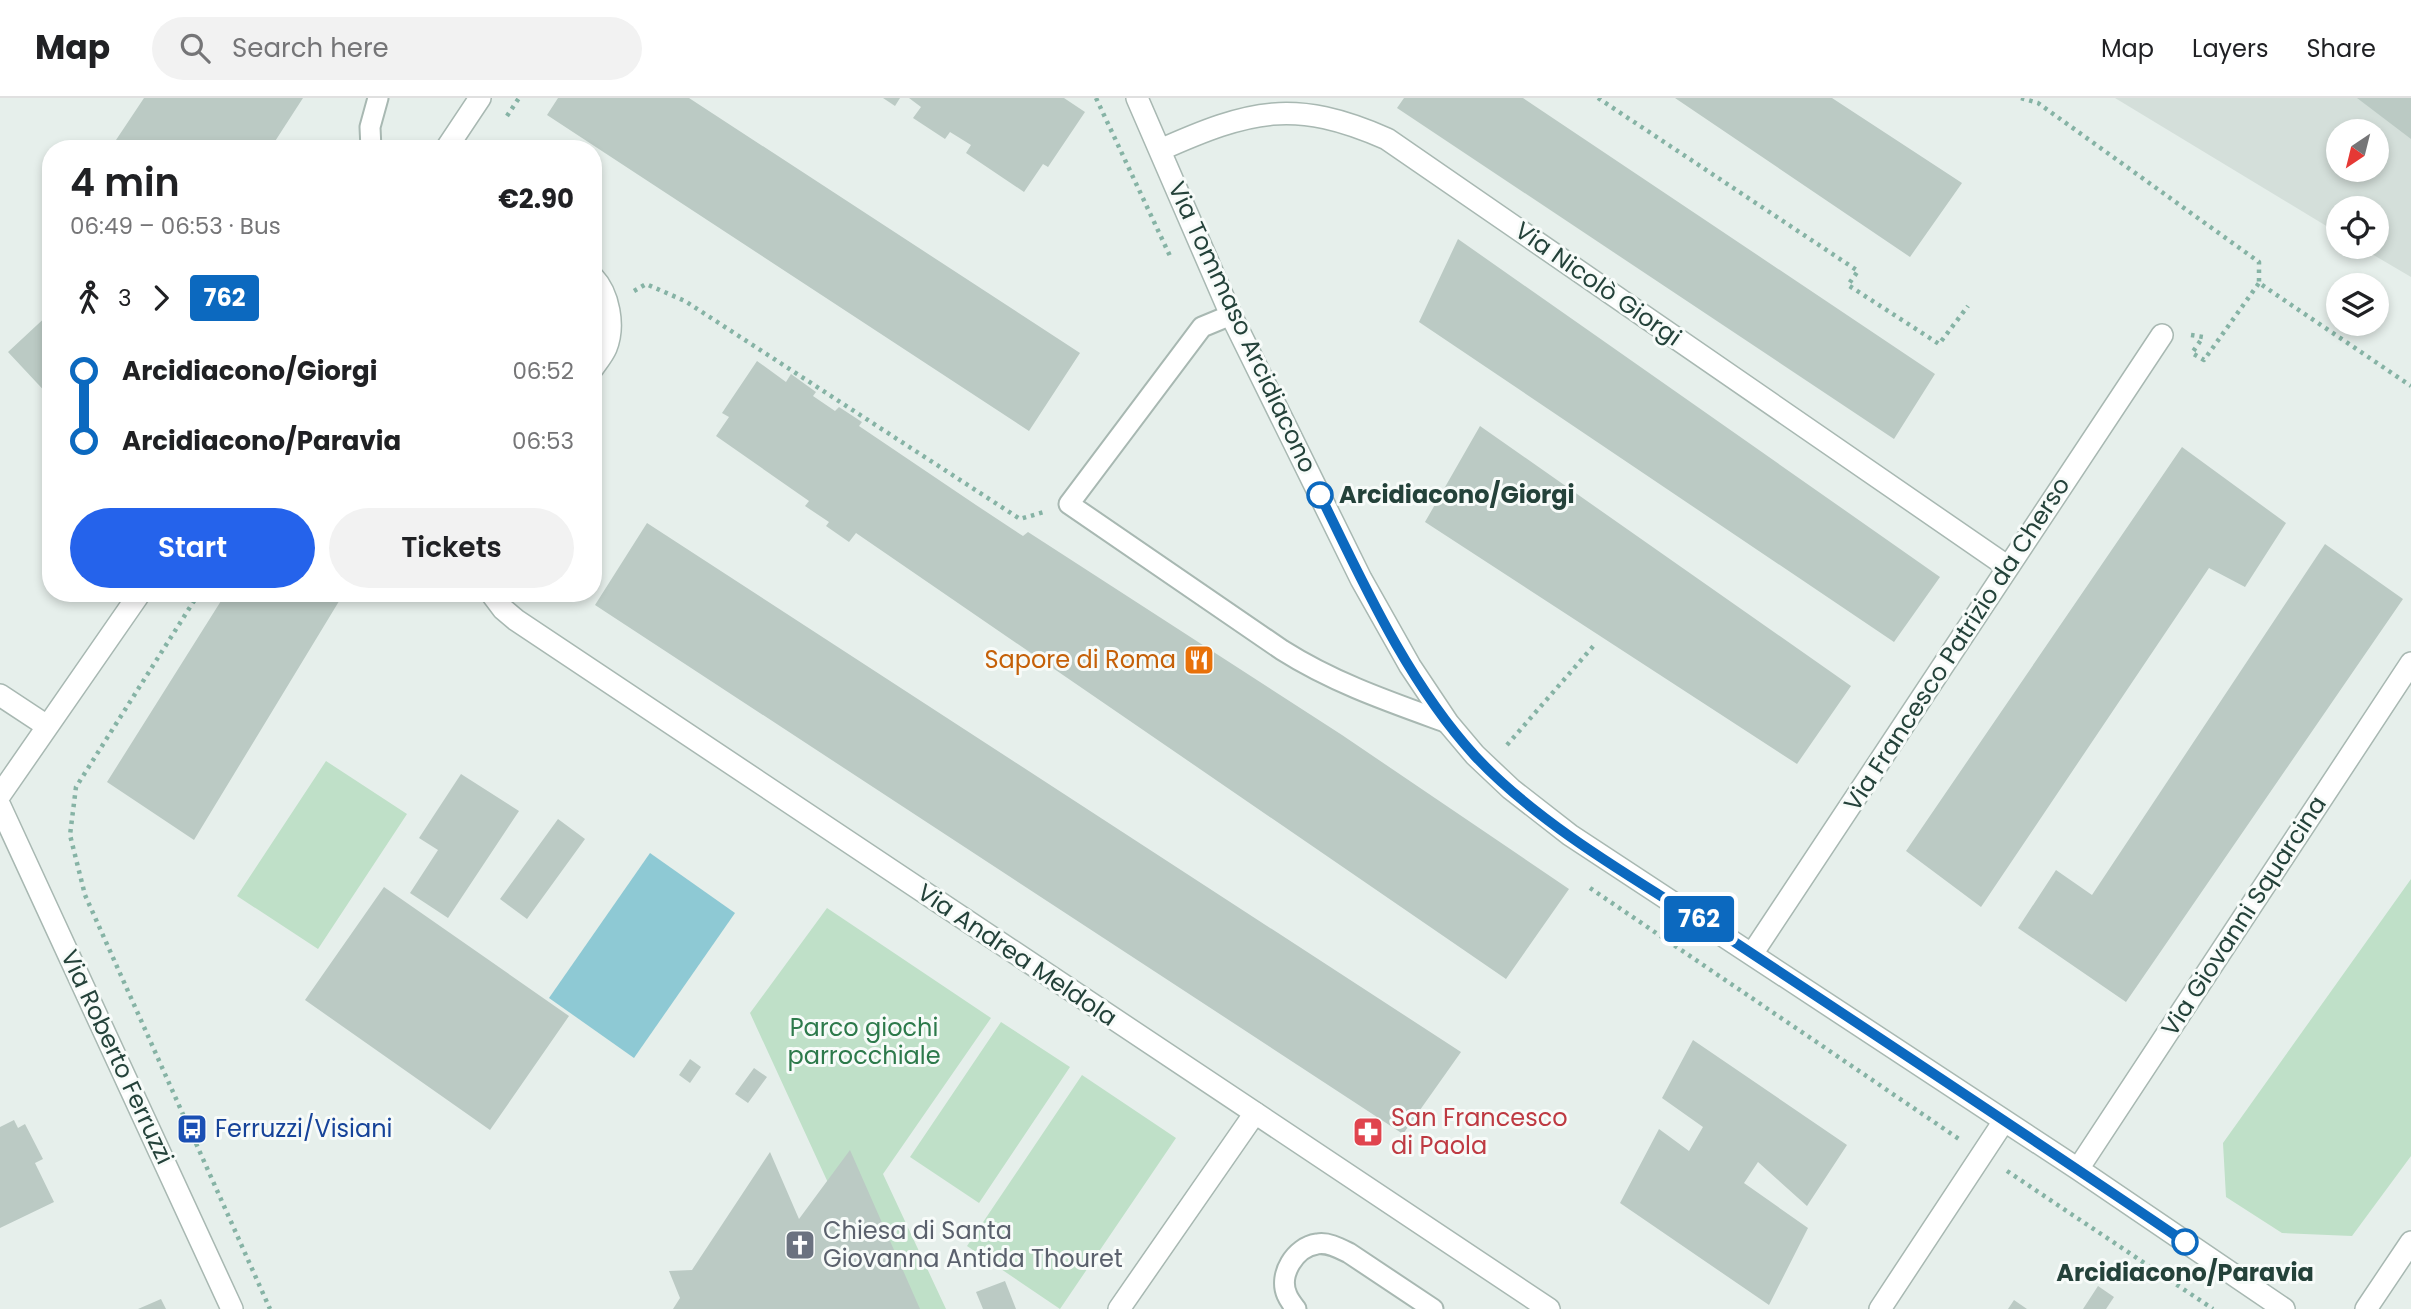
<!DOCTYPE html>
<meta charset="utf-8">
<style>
body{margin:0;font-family:Poppins,sans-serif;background:#f2f2f2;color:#202124;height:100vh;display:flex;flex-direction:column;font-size:26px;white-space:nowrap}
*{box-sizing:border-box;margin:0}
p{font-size:23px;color:#757577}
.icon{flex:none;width:38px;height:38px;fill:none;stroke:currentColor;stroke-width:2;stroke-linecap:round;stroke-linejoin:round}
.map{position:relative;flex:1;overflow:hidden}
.side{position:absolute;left:42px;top:42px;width:560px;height:462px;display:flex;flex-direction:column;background:#fff;border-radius:28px;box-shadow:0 4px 10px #0003}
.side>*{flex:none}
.badge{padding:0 14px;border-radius:5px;font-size:24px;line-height:46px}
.needle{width:46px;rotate:215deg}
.tools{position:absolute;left:2326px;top:21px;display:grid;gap:14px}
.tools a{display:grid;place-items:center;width:63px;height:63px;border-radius:50%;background:#fff;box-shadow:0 4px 10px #0003;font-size:35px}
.map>.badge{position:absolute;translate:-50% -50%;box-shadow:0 0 0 4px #fff}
.legs{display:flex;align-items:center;gap:10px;height:77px;padding:0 28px;font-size:23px}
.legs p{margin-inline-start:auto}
.head{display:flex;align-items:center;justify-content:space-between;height:119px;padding:0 28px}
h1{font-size:38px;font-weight:600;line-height:52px}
.button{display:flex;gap:14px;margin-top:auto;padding:14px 28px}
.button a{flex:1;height:80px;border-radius:42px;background:#2563eb;color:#fff;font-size:28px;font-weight:600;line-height:80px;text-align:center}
.button a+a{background:#f2f2f2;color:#202124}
ul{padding:0 28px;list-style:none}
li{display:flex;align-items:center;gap:24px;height:70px;font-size:26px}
li i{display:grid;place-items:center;width:10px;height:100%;margin:0 9px;background:currentColor}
li i::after{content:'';width:18px;height:18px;margin:-9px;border:5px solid;border-radius:50%;background:#fff}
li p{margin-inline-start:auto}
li:first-child i{background:linear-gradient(#0000 50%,currentColor 0)}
li:last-child i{background:linear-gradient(currentColor 50%,#0000 0)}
header{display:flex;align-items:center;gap:42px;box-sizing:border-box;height:98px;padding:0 35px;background:#fff;border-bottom:2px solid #e0e0e0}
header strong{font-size:33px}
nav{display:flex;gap:38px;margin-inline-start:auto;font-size:24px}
.search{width:490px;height:63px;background:#f2f2f2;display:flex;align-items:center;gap:18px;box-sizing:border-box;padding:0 24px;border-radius:38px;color:#757577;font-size:26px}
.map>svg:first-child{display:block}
.built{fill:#d4dfda;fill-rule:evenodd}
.green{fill:#bfe0c8}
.water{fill:#8ec9d4}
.building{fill:#bbcac4}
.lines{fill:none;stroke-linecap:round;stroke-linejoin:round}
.service-casing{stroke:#a8b8b2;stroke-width:23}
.pedestrian-casing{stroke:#a8b8b2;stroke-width:24}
.minor-casing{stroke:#a8b8b2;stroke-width:24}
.path{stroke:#86b3a5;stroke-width:4.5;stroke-dasharray:3.5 5;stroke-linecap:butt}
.service{stroke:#fff;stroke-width:19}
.pedestrian{stroke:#fff;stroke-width:21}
.minor{stroke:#fff;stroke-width:21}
.line-1-casing{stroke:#fff;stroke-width:16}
.line-1{stroke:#0c69bf;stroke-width:10}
.stop-1-dot{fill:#fff;stroke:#0c69bf;stroke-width:3.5}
.labels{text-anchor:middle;stroke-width:6;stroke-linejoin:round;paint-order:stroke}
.street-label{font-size:24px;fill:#24423a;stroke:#f7fbf9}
.stop-label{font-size:24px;font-weight:bold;fill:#24423a;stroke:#f7fbf9;text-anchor:start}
.food-label{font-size:24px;fill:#c56008;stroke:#f7fbf9;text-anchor:end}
.park-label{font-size:24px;fill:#2d7a4b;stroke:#f7fbf9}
.health-label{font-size:24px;fill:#be3a42;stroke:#f7fbf9;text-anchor:start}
.transit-label{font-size:24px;fill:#164399;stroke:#f7fbf9;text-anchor:start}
.worship-label{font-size:24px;fill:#5b616d;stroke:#f7fbf9;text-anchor:start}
</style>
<header>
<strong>Map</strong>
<div class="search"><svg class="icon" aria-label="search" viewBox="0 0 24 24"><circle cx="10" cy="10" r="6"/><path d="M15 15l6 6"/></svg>Search here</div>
<nav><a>Map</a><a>Layers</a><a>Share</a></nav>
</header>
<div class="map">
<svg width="2411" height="1211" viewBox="0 0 2411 1211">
<rect width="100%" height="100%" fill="#e6efeb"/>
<path class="built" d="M2115 0H2411V179L2360 149H2376V110H2338V135ZM2338 33H2376V72H2338Z"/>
<path class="green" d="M326 663 407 716 318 851 237 798Z
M2411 781V1058L2352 1138 2282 1135 2226 1099 2223 1045Z
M827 810 991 920 883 1076 946 1211H886L750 915Z
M1001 924 1070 969 979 1105 910 1059Z
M1082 977 1176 1040 1060 1211 967 1148Z"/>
<path class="water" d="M650 755 735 815 634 960 549 900Z"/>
<path class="building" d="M144 0H303L270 51H110Z
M558 0H689L1080 255 1029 333 547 17Z
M883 0H900L895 8Z
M909 0H1064L1085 14 1048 69 1043 66 1024 94 966 55 971 47 950 34 945 41 913 20 921 9Z
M1404 0H1523L1935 276 1894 341 1397 10Z
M1675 0H1832L1962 85 1910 159Z
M2357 0H2411V41Z
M1458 141 1940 479 1894 544 1419 224Z
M51 214V300L8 254Z
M757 263 786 284 791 276 816 294 813 298 835 313 839 309 862 324 859 328 976 407 1023 438 1028 434 1342 637 1569 791 1506 881 856 435 849 444 826 428 829 424 805 408 809 403 716 338 729 319 722 315Z
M1480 328 1851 588 1797 666 1425 424Z
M2182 349 2286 425 2245 489 2209 470 1981 809 1906 753Z
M647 425 1461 954 1403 1036 595 507Z
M2325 446 2403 501 2126 904 2018 830 2056 772 2092 797Z
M226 495H344L194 742 107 684Z
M461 676 519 713 448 820 410 795 438 752 419 740Z
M558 721 585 741 527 821 500 801Z
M384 789 569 918 490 1032 305 902Z
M1693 942 1847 1047 1807 1108 1758 1064 1744 1085 1808 1130 1769 1207 1620 1105 1659 1031 1689 1053 1703 1029 1662 1000Z
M690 961 701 969 690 985 679 977Z
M754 970 767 979 748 1005 735 996Z
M14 1022 18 1030 25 1026 43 1061 35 1065 54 1104 0 1130V1029Z
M850 1052 920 1211H673L680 1200 669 1173 692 1172 770 1054 799 1121Z
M1005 1183 1016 1211H983L976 1194Z
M2098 1188 2114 1199 2106 1211H2083Z
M161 1201 166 1211H138Z
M2014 1202 2027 1211H2008Z"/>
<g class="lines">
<g class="service-casing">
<path id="service" d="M371 51 370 29 378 0
M1231 217 1202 229 1069 406 1282 552C1334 585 1390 604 1448 625
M1296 1211C1293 1207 1289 1202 1287 1197 1278 1177 1295 1149 1317 1146 1328 1144 1339 1150 1349 1155L1433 1211"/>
</g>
<g class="pedestrian-casing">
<path id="pedestrian" d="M1119 1211 1255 1015"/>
</g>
<g class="minor-casing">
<path id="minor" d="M1137 0 1231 217 1361 481 1410 568 1448 625 1475 657 1511 691 1570 737 2078 1071 2284 1211
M446 51 480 0
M1160 52C1250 12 1294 0 1387 41L2008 469
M593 179C609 196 615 228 606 250 603 257 597 264 593 270
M491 495 503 511 516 522 1549 1211
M0 597 47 628
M0 697 140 495
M0 708 232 1211
M1752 856 2162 237
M2078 1071 2411 565
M1880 1211 2004 1023
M2366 1211 2411 1144"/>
</g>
<path class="path" d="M1096 0 1170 158
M1598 0 1858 173 1848 187 1939 246 1968 208
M2021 0 2038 5 2259 164V185L2411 288
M507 18 519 0
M634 193 646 186 685 203 1020 421 1044 414
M2191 237 2203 239 2192 255 2204 262 2259 185
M199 495 76 689 70 737 85 797 270 1211
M1507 647 1596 545
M1590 790 1959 1041
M2007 1073 2213 1211"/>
<use href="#service" class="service"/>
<use href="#pedestrian" class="pedestrian"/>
<use href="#minor" class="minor"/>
</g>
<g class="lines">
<g class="line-1-casing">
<path id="line-1" d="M1320 397C1363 485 1408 585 1475 658 1544 732 1651 790 1736 845 1886 944 2036 1043 2185 1144"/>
</g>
<use href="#line-1" class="line-1"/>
</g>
<defs>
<g id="restaurant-square" transform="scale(1.575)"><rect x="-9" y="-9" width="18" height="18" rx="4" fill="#e8710a" stroke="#f7fbf9"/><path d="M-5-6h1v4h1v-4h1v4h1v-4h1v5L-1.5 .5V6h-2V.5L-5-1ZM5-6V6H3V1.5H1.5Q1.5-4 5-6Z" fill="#fff"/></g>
<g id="bus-square" transform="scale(1.575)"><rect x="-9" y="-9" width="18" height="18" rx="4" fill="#1a4fb4" stroke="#f7fbf9"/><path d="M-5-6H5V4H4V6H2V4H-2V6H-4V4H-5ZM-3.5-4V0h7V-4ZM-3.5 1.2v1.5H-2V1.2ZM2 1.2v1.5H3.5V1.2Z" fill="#fff"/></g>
<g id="pharmacy-square" transform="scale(1.575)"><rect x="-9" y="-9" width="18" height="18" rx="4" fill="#e0444e" stroke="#f7fbf9"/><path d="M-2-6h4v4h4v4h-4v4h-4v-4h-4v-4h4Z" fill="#fff"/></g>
<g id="church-square" transform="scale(1.575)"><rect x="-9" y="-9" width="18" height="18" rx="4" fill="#6b7280" stroke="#f7fbf9"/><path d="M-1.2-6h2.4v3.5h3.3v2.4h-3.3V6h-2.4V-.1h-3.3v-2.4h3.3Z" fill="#fff"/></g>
</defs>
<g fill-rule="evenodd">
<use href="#restaurant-square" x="1199" y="562"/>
<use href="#bus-square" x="192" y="1031"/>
<use href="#pharmacy-square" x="1368" y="1034"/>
<use href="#church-square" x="800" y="1147"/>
</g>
<g class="stop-1-dot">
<circle cx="1320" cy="397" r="12"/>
<circle cx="2185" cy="1144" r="12"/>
</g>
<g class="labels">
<g class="street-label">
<text transform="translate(1598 186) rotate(35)" y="8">Via Nicolò Giorgi</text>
<text transform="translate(1242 229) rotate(65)" y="8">Via Tommaso Arcidiacono</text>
<text transform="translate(1957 546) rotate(-57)" y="8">Via Francesco Patrizio da Cherso</text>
<text transform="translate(2244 818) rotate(-57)" y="8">Via Giovanni Squarcina</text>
<text transform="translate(1017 857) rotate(34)" y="8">Via Andrea Meldola</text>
<text transform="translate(117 959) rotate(65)" y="8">Via Roberto Ferruzzi</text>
</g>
<g class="stop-label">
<text x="1339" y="405">Arcidiacono/Giorgi</text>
<text x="2185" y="1183" text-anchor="middle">Arcidiacono/Paravia</text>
</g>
<g class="food-label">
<text x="1176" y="570">Sapore di Roma</text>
</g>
<g class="park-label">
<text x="864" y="938">Parco giochi<tspan x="864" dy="28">parrocchiale</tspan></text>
</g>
<g class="health-label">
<text x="1391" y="1028">San Francesco<tspan x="1391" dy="28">di Paola</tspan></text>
</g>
<g class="transit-label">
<text x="215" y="1039">Ferruzzi/Visiani</text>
</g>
<g class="worship-label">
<text x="823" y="1141">Chiesa di Santa<tspan x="823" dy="28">Giovanna Antida Thouret</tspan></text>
</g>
</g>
</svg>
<div class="tools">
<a><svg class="needle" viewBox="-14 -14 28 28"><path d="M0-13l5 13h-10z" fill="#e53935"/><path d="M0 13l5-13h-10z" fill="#757577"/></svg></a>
<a><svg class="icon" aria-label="locate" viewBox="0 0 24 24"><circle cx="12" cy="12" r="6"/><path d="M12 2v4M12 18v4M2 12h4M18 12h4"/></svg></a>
<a><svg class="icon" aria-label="layers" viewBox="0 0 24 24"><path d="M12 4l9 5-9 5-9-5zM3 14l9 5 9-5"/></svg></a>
</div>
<b class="badge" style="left:1699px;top:821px;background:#0c69bf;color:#fff">762</b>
<section class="side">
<div class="head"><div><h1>4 min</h1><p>06:49 – 06:53 · Bus</p></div><b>€2.90</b></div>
<div class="legs"><svg class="icon" aria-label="walk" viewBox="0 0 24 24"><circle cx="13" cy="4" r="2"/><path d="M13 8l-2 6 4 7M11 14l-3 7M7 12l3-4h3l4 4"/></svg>3<svg class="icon" aria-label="forward" viewBox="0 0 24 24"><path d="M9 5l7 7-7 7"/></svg><b class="badge" style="background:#0c69bf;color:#fff">762</b></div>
<ul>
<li><i style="color:#0c69bf"></i><b>Arcidiacono/Giorgi</b><p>06:52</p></li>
<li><i style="color:#0c69bf"></i><b>Arcidiacono/Paravia</b><p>06:53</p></li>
</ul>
<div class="button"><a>Start</a><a>Tickets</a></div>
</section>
</div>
